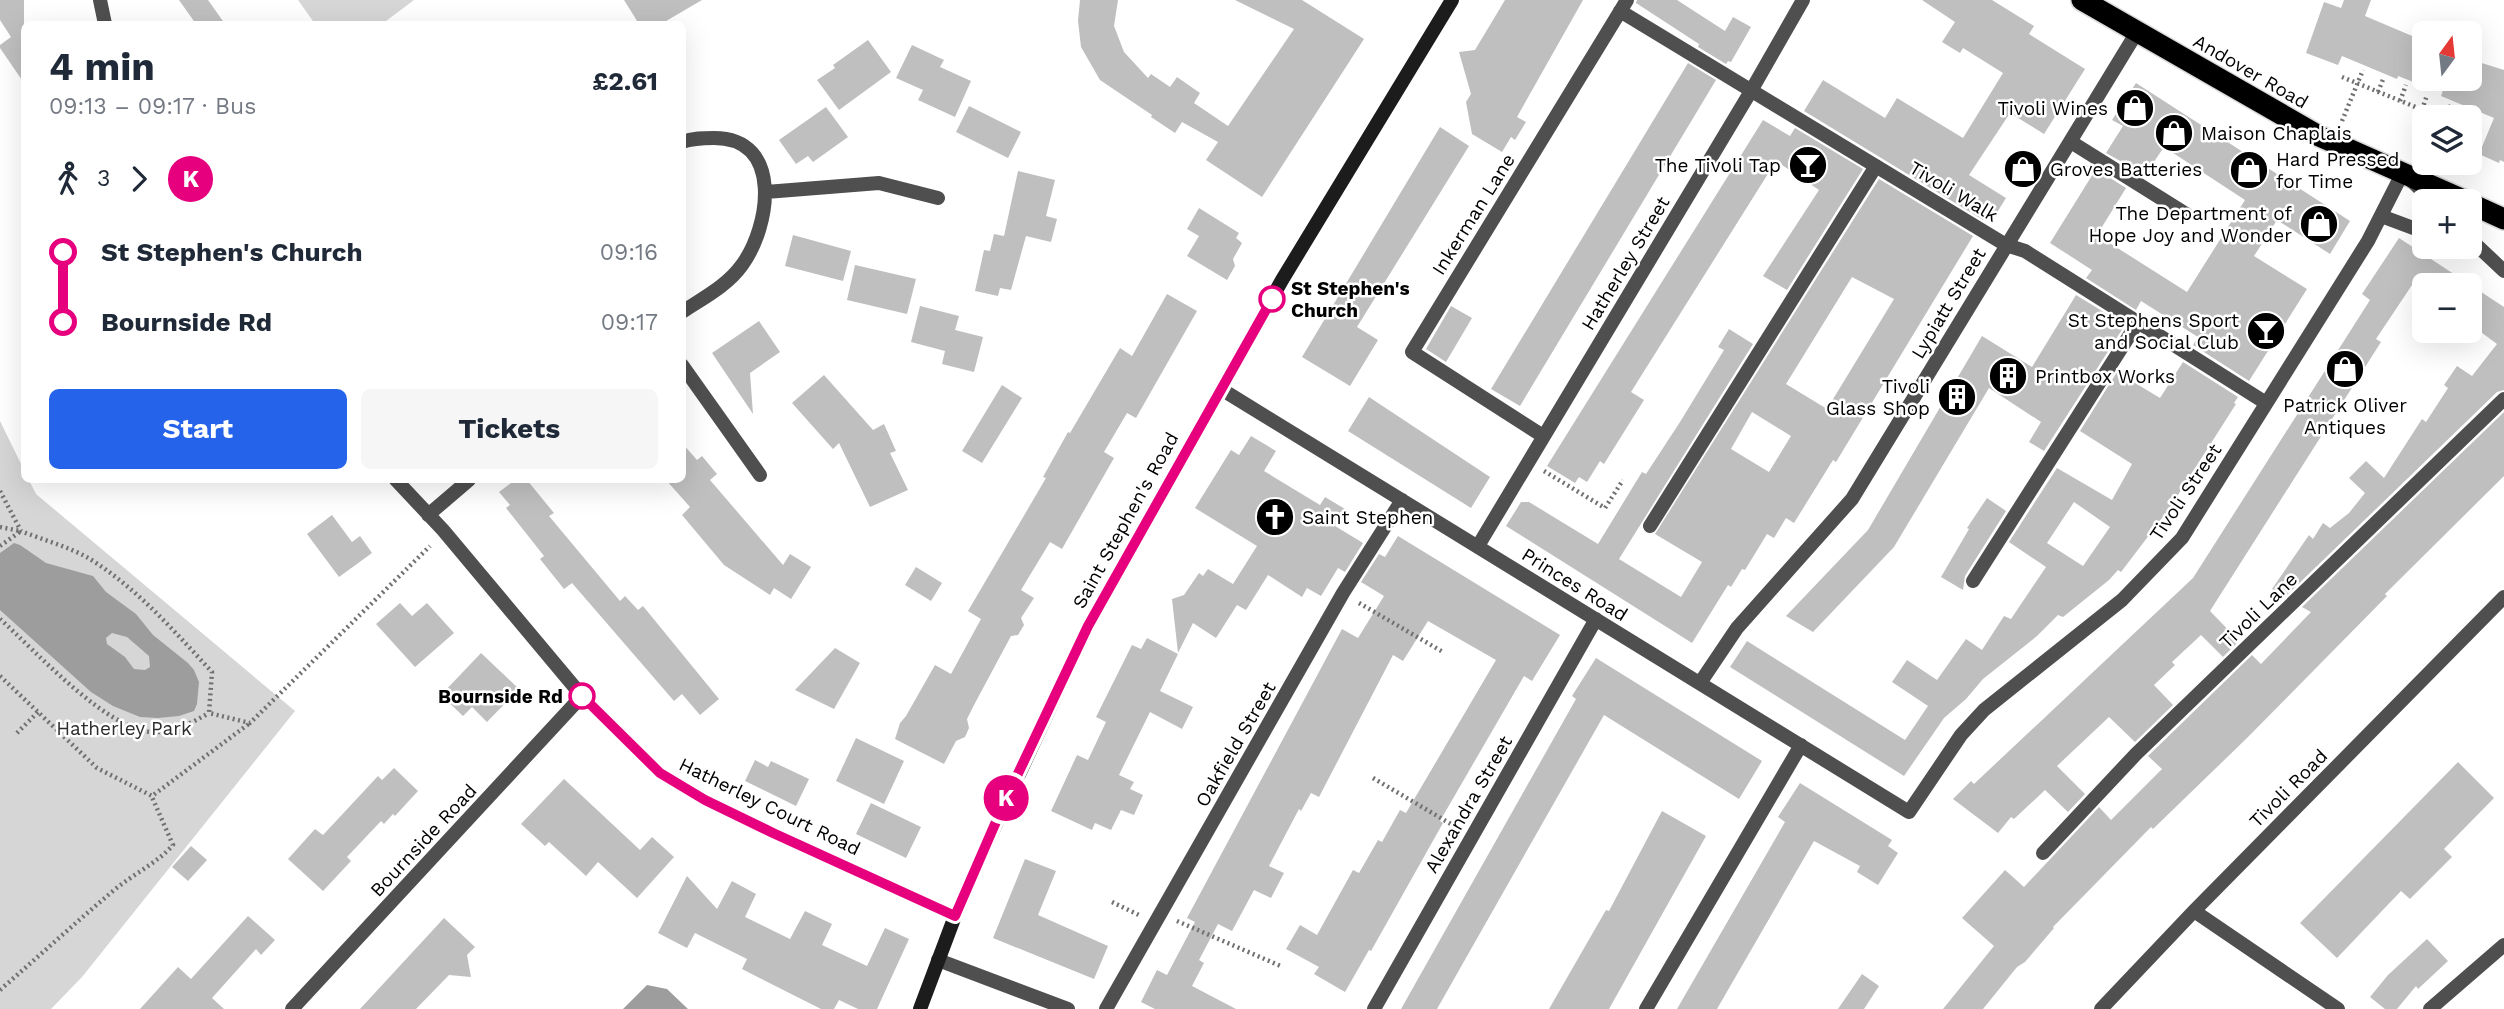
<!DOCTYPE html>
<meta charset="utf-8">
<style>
body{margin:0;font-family:"Work Sans",sans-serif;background:#f6f6f7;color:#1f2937;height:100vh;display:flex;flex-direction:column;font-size:26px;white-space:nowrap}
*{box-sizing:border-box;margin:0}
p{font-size:23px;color:#747a83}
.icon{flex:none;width:38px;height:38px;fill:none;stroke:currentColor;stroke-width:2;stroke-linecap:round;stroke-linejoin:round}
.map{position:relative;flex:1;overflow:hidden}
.panel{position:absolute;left:21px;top:21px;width:665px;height:462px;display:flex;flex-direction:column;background:#fff;border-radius:10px;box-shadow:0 7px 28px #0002}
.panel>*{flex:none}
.badge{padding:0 14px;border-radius:23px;font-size:24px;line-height:46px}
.needle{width:46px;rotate:15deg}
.buttons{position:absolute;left:2412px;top:21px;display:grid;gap:14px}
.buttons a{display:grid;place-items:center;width:70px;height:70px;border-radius:10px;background:#fff;box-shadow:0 7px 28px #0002;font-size:35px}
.map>.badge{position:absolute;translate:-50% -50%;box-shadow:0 0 0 4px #fff}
.legs{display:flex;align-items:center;gap:10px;height:77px;padding:0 28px;font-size:23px}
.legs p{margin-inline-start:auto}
.summary{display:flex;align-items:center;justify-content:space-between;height:119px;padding:0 28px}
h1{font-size:38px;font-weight:700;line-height:52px}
.action{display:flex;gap:14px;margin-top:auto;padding:14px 28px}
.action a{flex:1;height:80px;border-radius:10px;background:#2563eb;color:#fff;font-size:28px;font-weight:700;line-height:80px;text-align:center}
.action a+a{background:#f6f6f7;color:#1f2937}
ul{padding:0 28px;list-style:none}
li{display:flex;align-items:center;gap:24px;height:70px;font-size:26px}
li i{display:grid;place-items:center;width:10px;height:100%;margin:0 9px;background:currentColor}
li i::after{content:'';width:18px;height:18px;margin:-9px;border:5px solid;border-radius:50%;background:#fff}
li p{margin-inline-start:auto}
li:first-child i{background:linear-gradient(#0000 50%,currentColor 0)}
li:last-child i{background:linear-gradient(currentColor 50%,#0000 0)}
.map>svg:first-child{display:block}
.green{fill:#d6d6d6}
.water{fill:#9d9d9d;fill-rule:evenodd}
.building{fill:#bfbfbf;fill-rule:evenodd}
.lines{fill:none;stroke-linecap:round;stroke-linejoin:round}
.highway-casing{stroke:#dbdbdb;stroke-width:24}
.path{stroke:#717171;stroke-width:4.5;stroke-dasharray:2 3.5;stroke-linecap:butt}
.street{stroke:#4f4f4f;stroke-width:14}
.secondary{stroke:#1c1c1c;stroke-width:14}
.highway{stroke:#000;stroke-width:21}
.line-1-casing{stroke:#fff;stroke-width:16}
.line-1{stroke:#e6007e;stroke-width:10}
.stop-1-dot{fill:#fff;stroke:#e6007e;stroke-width:3.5}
.labels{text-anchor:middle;stroke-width:5;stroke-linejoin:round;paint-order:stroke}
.street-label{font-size:19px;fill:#000;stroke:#fff}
.poi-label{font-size:19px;fill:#000;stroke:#fff;text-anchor:end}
.stop-label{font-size:19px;font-weight:bold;fill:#000;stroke:#fff;text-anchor:start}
.park-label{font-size:19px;fill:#2d2d2d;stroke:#fff}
</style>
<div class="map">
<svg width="2504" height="1009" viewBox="0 0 2504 1009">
<rect width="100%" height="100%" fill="#fff"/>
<path class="green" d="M298 0H414L382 24H315Z
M0 421 24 470V480H29L36 494 295 711 82 977 51 1009H0Z"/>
<path class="water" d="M14 543 20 545 46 563 93 576 106 592 136 614 153 635 188 663 194 670 199 682 197 704 194 711 179 716 158 718 140 717 113 706 91 692 0 610V553ZM112 633 127 637 149 656 150 667 145 670 134 669 125 657 107 644 106 638Z
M647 985 667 989 688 1009H623Z"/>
<path class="building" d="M0 0H24V83L0 48V45L11 37 0 20Z
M179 0H208L225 24H196Z
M624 0H702L661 24H639Z
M1080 0H1118L1114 26 1124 52 1148 78 1151 74 1170 87 1177 77 1200 93 1194 103 1228 126 1294 29 1235 0H1302L1364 39 1262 197 1206 160 1218 142 1182 122 1175 133 1151 117 1152 115 1100 80 1081 47 1078 21Z
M1505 0H1583L1517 117 1526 122 1515 140 1511 137 1502 152 1472 134 1466 102 1471 94 1459 52 1475 50Z
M1637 0H1677L1725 31 1733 17 1751 27 1731 62 1728 61 1726 64 1698 47 1699 44 1636 3Z
M1922 0H1992L2034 26 2029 34 2085 69 2044 134 2010 113 1969 175 2006 198 1991 222 1985 218 1983 220 1804 111 1823 80 1885 118 1897 98 1963 138 2003 73 1963 48 1960 53 1942 42 1955 22Z
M2344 0H2371L2365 16 2424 41V86L2398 76 2397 79 2342 56 2338 65 2306 53 2324 2 2341 8Z
M868 40 891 72 839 110 817 80 835 68 833 65Z
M912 45 944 60 940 67 971 81 955 117 918 100 923 90 896 78Z
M2469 59 2504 70V162L2500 160 2499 163 2479 154 2494 118 2441 96 2447 79H2469Z
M1688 63 1716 80 1520 406 1491 389Z
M2136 83 2350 221 2330 254 2277 220 2254 256 2307 289 2249 381 2193 345 2198 337 2141 301 2136 310 2086 278 2092 270 2050 243 2096 169 2126 188 2097 235 2187 292 2245 200 2164 147 2145 175 2106 153 2123 126 2112 120Z
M969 106 1021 132 1008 158 956 132Z
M826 107 848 137 813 162 808 156 796 164 779 140Z
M1763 120 1790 136 1795 128 1863 169 1787 290 1763 276 1819 190 1776 161 1631 392 1644 400 1604 464 1600 461 1587 482 1579 477 1575 483 1547 466Z
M1440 127 1469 146 1357 327 1378 340 1350 386 1302 357Z
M1018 171 1055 180 1046 216 1057 219 1051 242 1026 236 1011 290 1000 288 998 296 975 291 984 250 990 251 994 234 1004 236Z
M1879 179 1973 236 1836 462 1833 460 1794 523 1786 518 1774 538 1767 534 1745 570 1742 569 1731 587 1728 585 1692 643 1506 526 1521 502H1529L1598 544 1642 472 1646 474 1680 422 1724 350 1718 347 1729 329 1753 344 1619 559 1681 597 1702 562 1655 534ZM1852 277 1894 299 1827 409 1786 384ZM1752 412 1791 436 1769 472 1731 449Z
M1199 208 1239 233 1236 238 1242 243 1233 259 1235 266 1227 280 1187 256 1199 236 1187 229Z
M793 235 851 251 843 281 785 266Z
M2399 238 2504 307V390L2497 392 2285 597 2272 589 2309 535 2313 539 2323 523 2330 528 2349 513 2365 493 2349 478 2366 461 2384 478 2422 419 2426 422 2448 388 2444 385 2457 366 2472 376 2497 344 2474 327 2476 325 2469 319V285H2419L2414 282 2376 339 2381 342 2210 611 2239 641 2223 657 2201 635 2172 662 2175 665 2154 685 2173 705 2135 742 2109 717 2057 766 2085 794 2068 812 2045 790 2014 819 2011 817 1998 833 1953 799 1971 781 1974 784 1992 767 2193 578 2370 300 2362 294Z
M855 265 916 279 907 314 847 300Z
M1167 294 1197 311 1136 418 1127 413 1104 452 1114 458 1062 549 1050 542 1021 590 1034 598 1021 618 1024 625 1018 635 1011 636 974 705 967 719 969 728 965 737 956 741 944 764 895 739 900 723 906 716 935 665 951 674 981 619 968 611 1046 478 1043 477 1068 432 1070 433 1120 348 1132 356Z
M2076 295 2125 325 2044 451 2029 442 2041 422 1989 388 1894 547 1813 632 1786 616 1868 530 1982 336 2032 367Z
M920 306 959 316 955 330 983 337 974 372 942 364 945 351 911 342Z
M1451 306 1472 318 1446 362 1426 349Z
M759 321 780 352 750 373 753 414 712 353Z
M2183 362 2238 397 2234 403 2236 404 2169 509 2121 572 2118 570 2109 580 2063 617 2058 615 2037 636 1983 679 1966 699 1944 718 1904 776 1730 667 1747 641 1905 740 1928 706 1892 682 1907 660 1937 680 1966 639 1982 650 2004 616 2011 619 2046 567 2009 542 2057 468 2112 500 2132 464 2080 431 2117 372 2160 398ZM2074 502 2110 527 2083 566 2047 543Z
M824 375 873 430 884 424 896 451 890 453 908 490 870 507 839 443 833 449 792 403Z
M1002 385 1022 398 982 463 962 451Z
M1369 397 1490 477 1471 508 1348 431Z
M2504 412V476L2385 594 2387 596 2247 738 2153 829 2151 827 2103 876 2053 927 2054 928 2025 962 2017 967 1983 1009H1943L1994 946 1962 918 2005 870 2024 887 2099 807 2111 820 2162 769 2148 756 2252 655 2261 664 2311 612 2302 607Z
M1251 436 1276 451 1264 471 1320 505 1325 497 1345 509 1335 526 1363 543 1345 572 1338 568 1321 596 1307 588 1302 597 1268 575 1246 610 1237 605 1216 638 1193 623 1178 653 1172 599 1184 595 1199 573 1203 576 1208 569 1233 584 1257 546 1195 508 1231 450 1239 455Z
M682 443 697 460 702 456 717 474 710 480 783 565 790 554 811 567 791 599 774 588 770 595 724 565 682 515 690 507 666 480H682Z
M515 480H527L554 513 549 516 620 601 625 596 638 610 643 606 719 699 700 715 682 694 674 701 572 583 564 589 540 559 544 556 506 508 510 505 499 492Z
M1987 498 2006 511 1965 576 1963 590 1941 577 1969 529 1967 528Z
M332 515 352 542 360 536 372 553 339 577 307 534Z
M1398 536 1560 635 1532 681 1524 676 1440 821 1443 823 1371 951 1369 950 1345 992 1314 974 1319 967 1286 949 1300 925 1317 935 1353 870 1359 873 1378 840 1382 842 1400 810 1406 813 1496 660 1428 621 1403 661 1393 655 1319 797 1311 793 1301 811 1299 809 1269 866 1284 873 1271 898 1254 890 1232 931 1218 924 1199 960 1204 963 1192 986 1236 1009H1155L1141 1002 1157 970 1167 975 1195 922 1187 918 1342 629 1358 638 1384 596 1361 582 1379 554 1385 557Z
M916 567 942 583 931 601 905 585Z
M400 603 412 616 427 603 454 633 415 667 376 624Z
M1147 638 1178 654 1160 691 1193 707 1182 729 1150 712 1119 775 1134 782 1130 789 1143 795 1134 815 1121 810 1111 830 1095 823 1092 830 1051 811 1077 755 1088 760 1106 722 1096 717 1132 645 1141 649Z
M835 648 860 663 834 709 795 690Z
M481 653 519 689 487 722 472 707 463 716 441 695Z
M1596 658 1762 761 1739 799 1604 715 1437 1009H1401L1576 699 1572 696Z
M856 738 904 761 884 804 836 781Z
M755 760 768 767 771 761 809 779 796 806 745 781Z
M2458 762 2494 798 2444 849 2452 857 2410 899 2401 891 2337 958 2300 923Z
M394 768 418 791 395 816 393 814 384 824 381 821 347 857 351 861 323 891 288 859 315 829 323 835 378 776 382 780Z
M564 779 640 850 652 837 674 857 637 898 598 862 586 876 549 842 545 846 521 824Z
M1800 783 1892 840 1888 846 1898 853 1878 885 1857 872 1860 866 1814 841 1717 1009H1677L1785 822 1778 817Z
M871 803 921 827 906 858 856 834Z
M1662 811 1706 836 1609 1009H1549L1606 910 1609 911Z
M191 846 207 860 188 881 172 867Z
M1025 859 1056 871 1038 915 1108 946 1094 979 993 938Z
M687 876 717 909 732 881 756 894 745 917 790 939 805 911 832 924 822 945 867 966 885 928 909 939 877 1009H858L839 1000 834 1009H821L742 969 747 959 695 933 687 948 658 933Z
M248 916 275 940 261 955 256 949 212 998 224 1009H140L178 967 191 979Z
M444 918 475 947 467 955 471 977 449 975 416 1009H360Z
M2427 939 2448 961 2418 989 2416 986 2397 1009H2385L2370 997 2388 975Z
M1862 974 1879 986 1864 1009H1838Z"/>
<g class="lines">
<g class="highway-casing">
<path id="highway" d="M2082 0 2319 136 2466 201
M2469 203 2504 219"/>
</g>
<path class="path" d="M2342 77 2440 117
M2378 92 2384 77
M2400 101 2406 85
M2422 110 2427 95
M2447 117 2451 105
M2468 117 2469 113
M2342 121 2363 70
M1544 471 1605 508 1623 480
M0 491 21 531C43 540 70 547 90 559 138 589 174 631 212 672L209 713 250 723 430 546
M0 527 20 531
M0 546 21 531
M1359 603 1443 652
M0 619C35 650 112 737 159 732 177 731 193 722 209 713
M0 676 97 768 152 796 250 723
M17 733 38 712
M1373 778 1456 827
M1112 902 1139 915
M1177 921 1283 967
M0 990C38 957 75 923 113 891 133 874 156 864 173 845L152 797"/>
<path class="street" d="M100 0 105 24
M1620 11 2006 245 2025 251 2266 403
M682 142C693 138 703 138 714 138 784 138 770 227 742 265 727 286 703 298 682 312
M2071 142 2186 214
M766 192 879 183 938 198
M2381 216 2424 232
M2469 238 2504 271
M682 365 760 475
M1221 389 1909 812 1961 735 1984 710 2122 600 2182 538 2368 241 2403 172 2432 201
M1543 436 1412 352 1627 0
M396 480 443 530 582 696 660 773 706 800 773 833 955 916
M428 515 469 480
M1650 526 1876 166
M1478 546 1751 91 1803 0
M1973 581 2138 322
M1700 683 1737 628 1852 499 2137 32
M2043 853 2136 754 2504 399
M2194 911 2338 1009
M938 960 1068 1009
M292 1009 582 696
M1106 1009 1343 593 1402 500
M1374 1009 1596 619
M1646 1009 1801 745
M2101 1009 2194 911 2504 597
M2430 1009 2504 945"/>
<path class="secondary" d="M920 1009 955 916 983 852 1088 626 1282 280 1452 0"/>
<use href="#highway" class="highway"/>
</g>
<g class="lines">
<g class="line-1-casing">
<path id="line-1" d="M582 696 660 773 705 800 773 833 955 916 1005 801 1088 626 1272 299"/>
</g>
<use href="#line-1" class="line-1"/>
</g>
<defs>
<g id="shop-disc" transform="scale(2.0125)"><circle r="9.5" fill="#000" stroke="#fff"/><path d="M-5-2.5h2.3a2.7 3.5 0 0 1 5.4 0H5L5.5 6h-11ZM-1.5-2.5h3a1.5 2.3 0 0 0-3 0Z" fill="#fff"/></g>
<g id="bar-disc" transform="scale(2.0125)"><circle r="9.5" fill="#000" stroke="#fff"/><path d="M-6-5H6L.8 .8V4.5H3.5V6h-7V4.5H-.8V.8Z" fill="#fff"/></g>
<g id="building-disc" transform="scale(2.0125)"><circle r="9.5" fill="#000" stroke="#fff"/><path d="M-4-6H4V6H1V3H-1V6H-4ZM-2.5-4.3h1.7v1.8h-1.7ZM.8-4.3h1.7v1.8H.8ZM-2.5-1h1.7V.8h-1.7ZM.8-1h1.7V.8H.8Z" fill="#fff"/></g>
<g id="church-disc" transform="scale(2.0125)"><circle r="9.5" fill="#000" stroke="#fff"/><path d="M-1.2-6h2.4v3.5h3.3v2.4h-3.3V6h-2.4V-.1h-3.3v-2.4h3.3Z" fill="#fff"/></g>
</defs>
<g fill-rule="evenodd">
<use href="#shop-disc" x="2135" y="108"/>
<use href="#shop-disc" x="2174" y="133"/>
<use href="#bar-disc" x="1808" y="165"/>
<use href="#shop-disc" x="2023" y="169"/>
<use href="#shop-disc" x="2249" y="170"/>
<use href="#shop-disc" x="2319" y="224"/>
<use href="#bar-disc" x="2266" y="331"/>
<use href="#shop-disc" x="2345" y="369"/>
<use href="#building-disc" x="2008" y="376"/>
<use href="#building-disc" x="1957" y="397"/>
<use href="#church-disc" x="1275" y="517"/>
</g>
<g class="stop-1-dot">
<circle cx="1272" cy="299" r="12"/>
<circle cx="582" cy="696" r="12"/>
</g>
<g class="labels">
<g class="street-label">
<text transform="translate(2251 71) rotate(30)" y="7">Andover Road</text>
<text transform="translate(1954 191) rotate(31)" y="7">Tivoli Walk</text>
<text transform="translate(1473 214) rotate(-58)" y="7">Inkerman Lane</text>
<text transform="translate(1625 263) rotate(-59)" y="7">Hatherley Street</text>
<text transform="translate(1948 303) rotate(-59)" y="7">Lypiatt Street</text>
<text transform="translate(2185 492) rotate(-56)" y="7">Tivoli Street</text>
<text transform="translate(1125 520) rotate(-61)" y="7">Saint Stephen's Road</text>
<text transform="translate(1575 584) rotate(32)" y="7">Princes Road</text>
<text transform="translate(2258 610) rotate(-44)" y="7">Tivoli Lane</text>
<text transform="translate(1235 744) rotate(-60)" y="7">Oakfield Street</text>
<text transform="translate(2288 788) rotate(-45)" y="7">Tivoli Road</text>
<text transform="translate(1468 804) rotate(-60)" y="7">Alexandra Street</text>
<text transform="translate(770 806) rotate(26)" y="7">Hatherley Court Road</text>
<text transform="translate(423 840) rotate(-47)" y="7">Bournside Road</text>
</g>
<g class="poi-label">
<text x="2108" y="115">Tivoli Wines</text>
<text x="2201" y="140" text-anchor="start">Maison Chaplais</text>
<text x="2276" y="166" text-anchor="start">Hard Pressed<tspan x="2276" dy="22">for Time</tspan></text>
<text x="1781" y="172">The Tivoli Tap</text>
<text x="2050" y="176" text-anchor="start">Groves Batteries</text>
<text x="2292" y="220">The Department of<tspan x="2292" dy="22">Hope Joy and Wonder</tspan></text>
<text x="2239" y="327">St Stephens Sport<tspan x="2239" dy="22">and Social Club</tspan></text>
<text x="2035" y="383" text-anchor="start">Printbox Works</text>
<text x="1930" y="393">Tivoli<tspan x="1930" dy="22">Glass Shop</tspan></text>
<text x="2345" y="412" text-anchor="middle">Patrick Oliver<tspan x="2345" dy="22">Antiques</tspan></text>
<text x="1302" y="524" text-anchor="start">Saint Stephen</text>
</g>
<g class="stop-label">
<text x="1291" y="295">St Stephen's<tspan x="1291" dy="22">Church</tspan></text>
<text x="563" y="703" text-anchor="end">Bournside Rd</text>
</g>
<g class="park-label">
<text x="124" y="735">Hatherley Park</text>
</g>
</g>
</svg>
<div class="buttons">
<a><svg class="needle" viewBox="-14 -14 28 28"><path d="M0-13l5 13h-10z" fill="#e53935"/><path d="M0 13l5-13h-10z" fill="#747a83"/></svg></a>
<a><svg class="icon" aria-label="layers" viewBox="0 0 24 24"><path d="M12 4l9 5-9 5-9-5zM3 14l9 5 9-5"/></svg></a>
<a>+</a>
<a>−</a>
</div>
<b class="badge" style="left:1006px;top:798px;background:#e6007e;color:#fff">K</b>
<section class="panel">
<div class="summary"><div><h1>4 min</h1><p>09:13 – 09:17 · Bus</p></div><b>£2.61</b></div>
<div class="legs"><svg class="icon" aria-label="walk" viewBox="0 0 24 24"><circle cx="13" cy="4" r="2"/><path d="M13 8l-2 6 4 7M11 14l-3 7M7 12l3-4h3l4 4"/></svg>3<svg class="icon" aria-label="forward" viewBox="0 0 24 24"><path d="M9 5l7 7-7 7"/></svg><b class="badge" style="background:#e6007e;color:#fff">K</b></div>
<ul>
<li><i style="color:#e6007e"></i><b>St Stephen's Church</b><p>09:16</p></li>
<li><i style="color:#e6007e"></i><b>Bournside Rd</b><p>09:17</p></li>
</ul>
<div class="action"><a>Start</a><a>Tickets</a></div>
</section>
</div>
